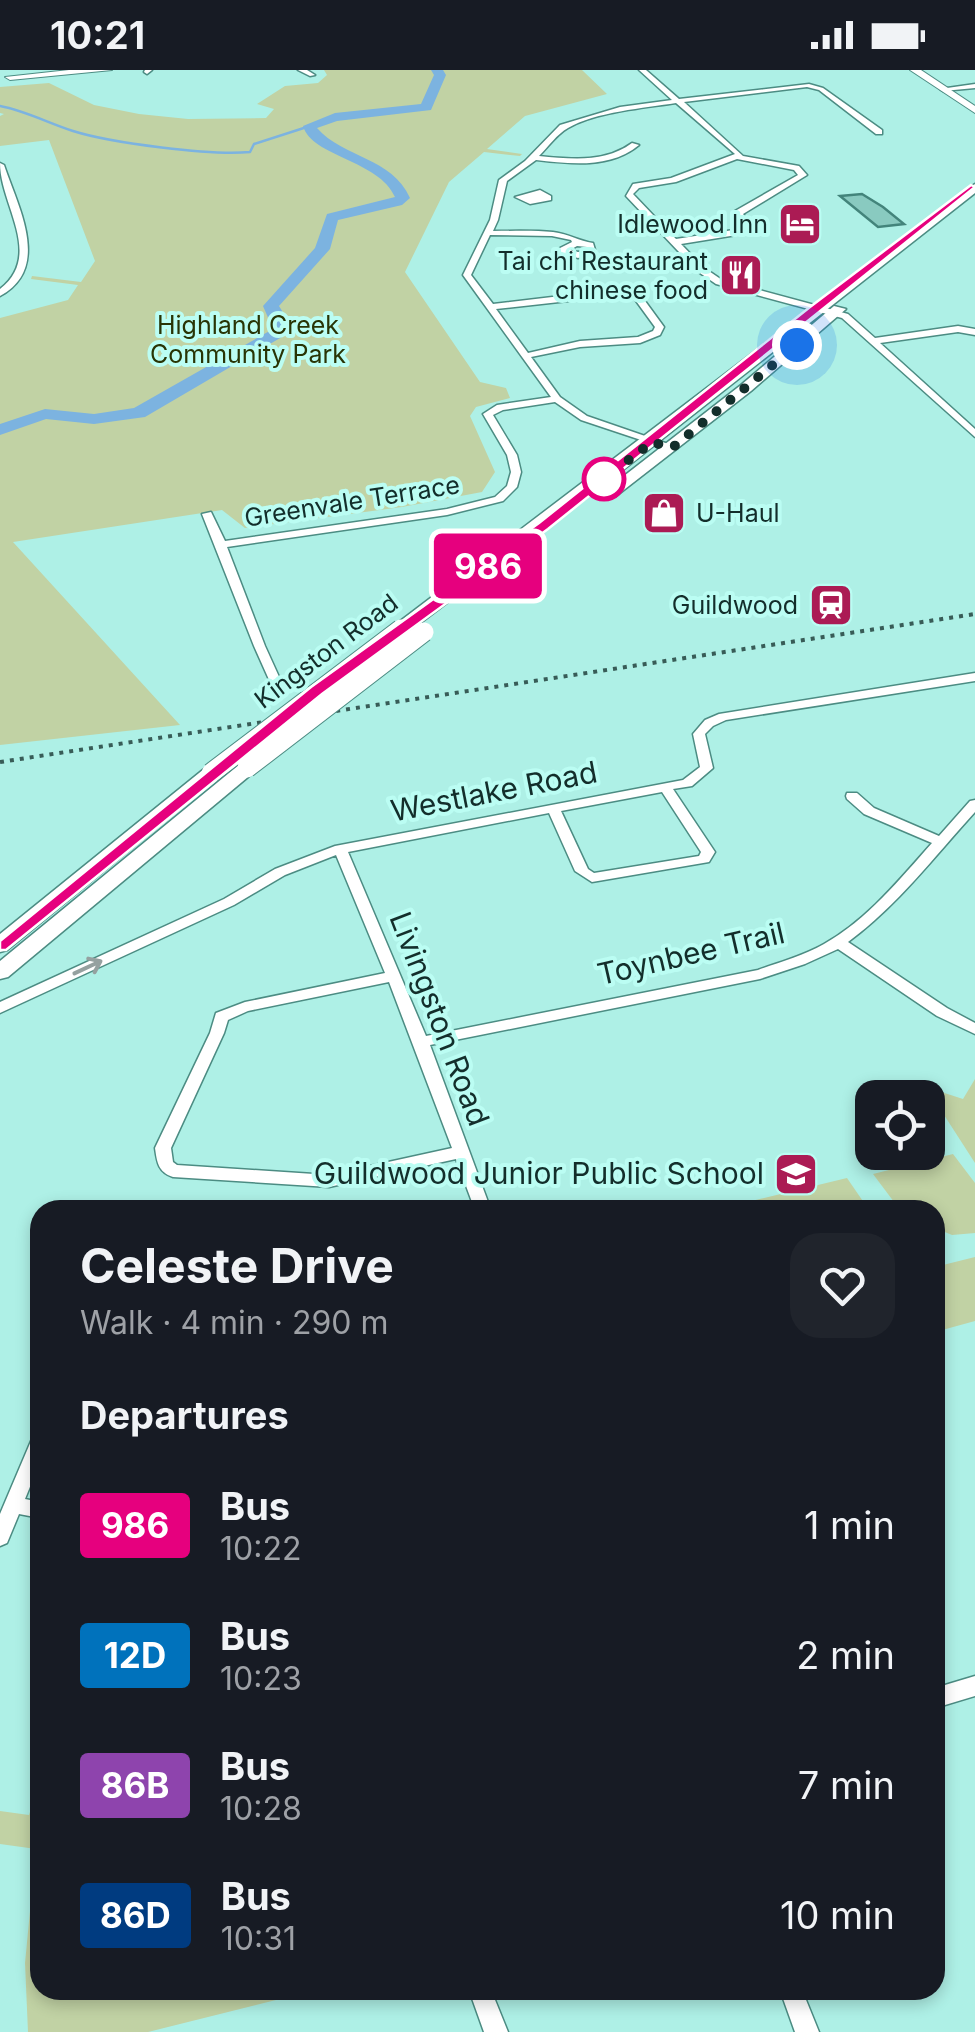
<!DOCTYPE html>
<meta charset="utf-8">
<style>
body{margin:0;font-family:Inter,sans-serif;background:#20242c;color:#f1f3f6;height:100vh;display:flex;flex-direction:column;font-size:38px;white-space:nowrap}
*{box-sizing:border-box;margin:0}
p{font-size:32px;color:#9ea1a6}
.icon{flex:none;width:55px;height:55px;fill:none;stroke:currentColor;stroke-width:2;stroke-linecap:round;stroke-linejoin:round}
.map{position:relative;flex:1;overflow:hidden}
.sheet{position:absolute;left:30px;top:1130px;width:915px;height:800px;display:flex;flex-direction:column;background:#171b24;border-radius:30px;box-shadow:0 5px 15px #0003}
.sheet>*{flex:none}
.badge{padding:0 20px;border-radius:8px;font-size:35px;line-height:65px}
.controls{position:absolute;left:855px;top:1010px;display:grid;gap:20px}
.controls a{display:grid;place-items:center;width:90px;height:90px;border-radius:20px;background:#171b24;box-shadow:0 5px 15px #0003;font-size:50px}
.you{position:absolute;width:50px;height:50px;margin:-25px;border:8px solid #fff;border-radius:50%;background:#1a73e8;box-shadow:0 0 0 15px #1a73e833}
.map>.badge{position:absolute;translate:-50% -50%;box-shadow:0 0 0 5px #fff}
h2{padding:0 50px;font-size:38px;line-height:90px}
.round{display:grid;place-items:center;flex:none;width:105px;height:105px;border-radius:30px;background:#20242c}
.head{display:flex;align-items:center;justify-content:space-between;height:170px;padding:0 50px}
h1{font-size:48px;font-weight:700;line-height:75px}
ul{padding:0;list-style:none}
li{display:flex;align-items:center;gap:30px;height:130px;padding:0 50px}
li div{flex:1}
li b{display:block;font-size:38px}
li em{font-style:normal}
li .badge{min-width:110px;font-weight:700;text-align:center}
.status{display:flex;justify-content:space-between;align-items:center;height:70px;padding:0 50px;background:#171b24;direction:ltr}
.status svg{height:28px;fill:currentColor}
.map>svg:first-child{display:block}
.green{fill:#c1d2a4}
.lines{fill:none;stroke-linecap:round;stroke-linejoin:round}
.stream{stroke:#7cb3e0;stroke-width:2.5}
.river{fill:#7cb3e0;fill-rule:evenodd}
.building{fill:#89cac0;stroke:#43847b;stroke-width:2.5}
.street-casing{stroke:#4c8c83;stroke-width:3}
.secondary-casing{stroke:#4c8c83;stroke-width:2}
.primary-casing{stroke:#4c8c83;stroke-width:3}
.street{fill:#fff;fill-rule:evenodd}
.secondary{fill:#fff;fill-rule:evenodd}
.primary{fill:#fff;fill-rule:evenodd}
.rail{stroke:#385c57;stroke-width:4;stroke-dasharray:4 6;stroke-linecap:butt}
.primary-bridge-casing{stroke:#4c8c83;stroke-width:21;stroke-linecap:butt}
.primary-bridge{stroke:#fff;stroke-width:19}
.oneway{stroke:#95a1a0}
.line{fill:#e6007e;stroke:#fff;stroke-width:2.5}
.walk{stroke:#132e2b;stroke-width:10;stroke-dasharray:0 18}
.stop-dot{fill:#fff;stroke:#e6007e;stroke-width:5}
.labels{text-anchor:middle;stroke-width:8;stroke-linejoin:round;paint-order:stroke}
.far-poi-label{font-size:25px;fill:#132e2b;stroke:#bbfdf3;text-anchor:end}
.far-park-label{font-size:25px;fill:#283405;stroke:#bbfdf3}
.far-street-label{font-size:25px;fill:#132e2b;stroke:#bbfdf3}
.street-label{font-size:30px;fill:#132e2b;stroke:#bbfdf3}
.poi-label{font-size:30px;fill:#132e2b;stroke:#bbfdf3;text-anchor:end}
</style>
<div class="status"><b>10:21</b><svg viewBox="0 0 49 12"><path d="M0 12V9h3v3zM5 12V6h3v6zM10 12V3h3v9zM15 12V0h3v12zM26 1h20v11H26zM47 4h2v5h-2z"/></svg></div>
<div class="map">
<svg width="975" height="1962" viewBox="0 0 975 1962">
<rect width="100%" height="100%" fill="#aef0e6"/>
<path class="green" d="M324 0H582L607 24 525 46 487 79 522 84 520 86 484 82 449 112 405 202 480 312 506 318 510 328 476 337 470 346 495 402 482 422 402 437 245 458 222 440 13 472 180 655 0 675V248L68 230 78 215 31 209 32 206 81 212 95 191 49 70 0 76V46L4 44 0 43V17L49 13 94 35 139 44 188 49 266 48 274 39 257 34 285 16 318 13 327 5Z
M975 1009V1093L926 1017 963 1029Z
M953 1084 975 1113V1163L952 1165 935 1158V1140H900L873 1104Z
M847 1108 869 1140H751L747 1132Z
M975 1187V1251L935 1262V1197Z
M40 1711V1920H316L148 1962H28L25 1893 36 1779 0 1774V1741L29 1745Z"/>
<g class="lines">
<path class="stream" d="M0 36C26 41 48 53 73 61 111 73 212 86 250 82L254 74 310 56"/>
<path class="river" d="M431 0H443L446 5 431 40 337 51 317 58C343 88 392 87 410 128L402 135 338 150 330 179 279 236 289 252 287 264 145 347 94 354 46 349 0 365V354L45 339 94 344 134 338 273 259 263 236 315 178 327 144 395 127C379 90 312 87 303 56L335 43 421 34 434 5Z"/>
</g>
<path class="building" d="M862 124 883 137 904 154 878 157 840 126Z"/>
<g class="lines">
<g class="street-casing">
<path id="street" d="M145 0H152L147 4 144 2Z
M298 0H307L315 5 310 6Z
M639 0H646L679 29 809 14 823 18 882 60V64H876L819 20 807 17 684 32 743 86 799 96 807 105 743 144 756 160 755 162 681 174 703 197 722 210 848 244 875 268 958 256 975 259V265L958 262 880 273 975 359V367L842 248 716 214 697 201 626 126 633 114 671 108 735 84 676 33C645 38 595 42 568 58 557 64 548 77 539 86 572 89 605 93 632 73L639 75C610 99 570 94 536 90L507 111 498 150 493 161C513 161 534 160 553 162 569 164 579 171 593 173L596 183 578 188 560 182V178L572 172 571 170 552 166 490 165 471 205 493 234 628 218 637 220 664 257 660 265 640 273 580 277 531 287 560 327 587 346 677 377 668 379 581 350 555 332 503 340 493 345 517 385 521 402 517 417 503 431 447 445 227 477 265 576 285 620 283 623H275L254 576 202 444 211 442 225 471 447 439 495 427 507 416 511 402 507 385 483 344 497 335 551 327 463 205 490 150 499 110 525 91 560 55 620 37 672 30ZM737 89 794 100 798 105 735 141 734 143 746 158 676 169 633 124 639 118 676 112ZM577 176 587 177 588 180 578 182 570 180ZM631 224 655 257 653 261 638 267 580 271 528 283 496 239Z
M975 14V18L943 21 940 19Z
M0 93 4 95C18 137 52 198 0 226V219C44 185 0 135 0 93Z
M540 120 551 126V130L530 134 515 127Z
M975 603V611L726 650 713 656 705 664 713 698 692 716 673 719 715 782 709 792 592 812 575 801 549 743 348 782 426 966 758 900C780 892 803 886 824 874 867 850 900 809 932 773L864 744 847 729 846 726 847 723H857L874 738 939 766 970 731 975 730V742C934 787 897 836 848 872L947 938 975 953V964L937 946 838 879 805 894 760 909 430 975 491 1140H475L456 1089 329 1117 173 1107C158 1102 157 1092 155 1078L210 963 216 943 245 932 385 903 336 785 285 805 234 835 0 943V932L224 829 275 799 335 776 683 710 700 697 693 664 705 650 719 644ZM662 722 701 782 699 786 594 803 588 799 561 741ZM389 912 452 1078 329 1105 177 1095 173 1092 171 1078 224 963 228 950 248 941Z
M40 1362V1392L25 1429 40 1432V1448L19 1444 7 1473 0 1476V1444L34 1364Z
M975 1606V1626L935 1638V1618Z
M469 1920H491L508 1962H484Z
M780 1920H802L819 1962H795Z"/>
</g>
<g class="secondary-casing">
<path id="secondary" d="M69 0H112L10 10 5 7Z
M910 0H921L975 36V43Z"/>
</g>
<g class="primary-casing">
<path id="primary" d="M975 114V123L624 399 407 563H395V555Z
M834 236 846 239 751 321 616 426H606V420L741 315Z
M247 692 256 698 254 702 8 907 0 909V891L240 694Z
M211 697 218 699V707L7 880 0 882V864L204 699Z"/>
</g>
<use href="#street" class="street"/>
<use href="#secondary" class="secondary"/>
<use href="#primary" class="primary"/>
<path class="rail" d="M0 692 975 544"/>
<g class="primary-bridge-casing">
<path id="primary-bridge" d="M247 698 424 562
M211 703 401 559"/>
</g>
<use href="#primary-bridge" class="primary-bridge"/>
</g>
<defs><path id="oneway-shaft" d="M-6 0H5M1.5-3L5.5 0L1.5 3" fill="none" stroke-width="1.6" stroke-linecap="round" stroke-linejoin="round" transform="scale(2.5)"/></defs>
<use class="oneway" href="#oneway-shaft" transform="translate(88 897) rotate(-25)"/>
<path class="line" d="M971 115 975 117 548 459 322 624 6 880H0V871L311 617 539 453 810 237Z"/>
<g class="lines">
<path class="walk" d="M604 409 595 416 652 372 672 378 797 275"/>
</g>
<defs>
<g id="hotel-square" transform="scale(2.25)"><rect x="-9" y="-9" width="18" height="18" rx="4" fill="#ab1b54" stroke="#bbfdf3"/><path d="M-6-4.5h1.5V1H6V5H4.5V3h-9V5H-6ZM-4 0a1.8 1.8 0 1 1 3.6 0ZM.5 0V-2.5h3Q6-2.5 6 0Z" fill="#fff"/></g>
<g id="restaurant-square" transform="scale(2.25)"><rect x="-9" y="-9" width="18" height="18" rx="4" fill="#ab1b54" stroke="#bbfdf3"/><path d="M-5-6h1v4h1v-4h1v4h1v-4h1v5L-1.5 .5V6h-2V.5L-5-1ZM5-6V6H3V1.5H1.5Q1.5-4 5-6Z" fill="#fff"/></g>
<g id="shop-square" transform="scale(2.25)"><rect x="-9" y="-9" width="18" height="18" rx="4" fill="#ab1b54" stroke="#bbfdf3"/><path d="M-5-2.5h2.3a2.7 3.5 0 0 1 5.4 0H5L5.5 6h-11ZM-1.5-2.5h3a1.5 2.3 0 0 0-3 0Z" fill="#fff"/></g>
<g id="station-square" transform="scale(2.25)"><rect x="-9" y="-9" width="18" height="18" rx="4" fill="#ab1b54" stroke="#bbfdf3"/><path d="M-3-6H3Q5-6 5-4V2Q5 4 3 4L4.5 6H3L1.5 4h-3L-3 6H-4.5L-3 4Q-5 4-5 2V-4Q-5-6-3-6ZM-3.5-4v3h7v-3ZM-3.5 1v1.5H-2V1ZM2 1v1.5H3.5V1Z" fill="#fff"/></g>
<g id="school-square" transform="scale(2.25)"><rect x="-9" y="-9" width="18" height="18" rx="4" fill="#ab1b54" stroke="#bbfdf3"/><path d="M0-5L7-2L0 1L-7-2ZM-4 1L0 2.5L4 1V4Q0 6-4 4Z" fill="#fff"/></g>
</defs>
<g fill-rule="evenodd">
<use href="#hotel-square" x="800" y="154"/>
<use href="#restaurant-square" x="741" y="205"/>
<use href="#shop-square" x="664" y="443"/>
<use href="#station-square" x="831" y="535"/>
<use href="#school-square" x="796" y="1104"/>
</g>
<circle class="stop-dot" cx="604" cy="409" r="20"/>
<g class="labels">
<g class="far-poi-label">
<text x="768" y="163">Idlewood Inn</text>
<text x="708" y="200">Tai chi Restaurant<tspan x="708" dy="29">chinese food</tspan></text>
<text x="696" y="452" text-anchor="start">U-Haul</text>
<text x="798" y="544">Guildwood</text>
</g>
<g class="far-park-label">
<text x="248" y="264">Highland Creek<tspan x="248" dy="29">Community Park</tspan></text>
</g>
<g class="far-street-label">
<text transform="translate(352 431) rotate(-9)" y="9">Greenvale Terrace</text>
<text transform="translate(326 581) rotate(-37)" y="9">Kingston Road</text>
</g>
<g class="street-label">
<text transform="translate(494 722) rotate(-11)" y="10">Westlake Road</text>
<text transform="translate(691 884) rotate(-13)" y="10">Toynbee Trail</text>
<text transform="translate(439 949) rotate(69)" y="10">Livingston Road</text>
</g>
<g class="poi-label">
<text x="764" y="1114">Guildwood Junior Public School</text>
</g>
</g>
</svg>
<div class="controls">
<a><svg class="icon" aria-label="locate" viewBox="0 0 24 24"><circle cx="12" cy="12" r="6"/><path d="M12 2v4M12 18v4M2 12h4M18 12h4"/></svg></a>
</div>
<div class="you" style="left:797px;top:275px"></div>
<b class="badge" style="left:488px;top:496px;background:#e6007e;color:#fff">986</b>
<section class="sheet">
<div class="head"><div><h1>Celeste Drive</h1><p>Walk · 4 min · 290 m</p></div><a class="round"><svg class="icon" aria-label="heart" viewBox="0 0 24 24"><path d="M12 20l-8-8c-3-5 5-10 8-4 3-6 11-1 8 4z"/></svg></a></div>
<h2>Departures</h2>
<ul>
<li><span class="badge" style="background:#e6007e;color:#fff">986</span><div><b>Bus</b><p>10:22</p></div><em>1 min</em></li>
<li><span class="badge" style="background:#0072bc;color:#fff">12D</span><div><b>Bus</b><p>10:23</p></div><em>2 min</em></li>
<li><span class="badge" style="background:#8e44ad;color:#fff">86B</span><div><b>Bus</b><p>10:28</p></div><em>7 min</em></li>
<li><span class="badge" style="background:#003b80;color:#fff">86D</span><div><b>Bus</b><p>10:31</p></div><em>10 min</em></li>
</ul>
</section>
</div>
